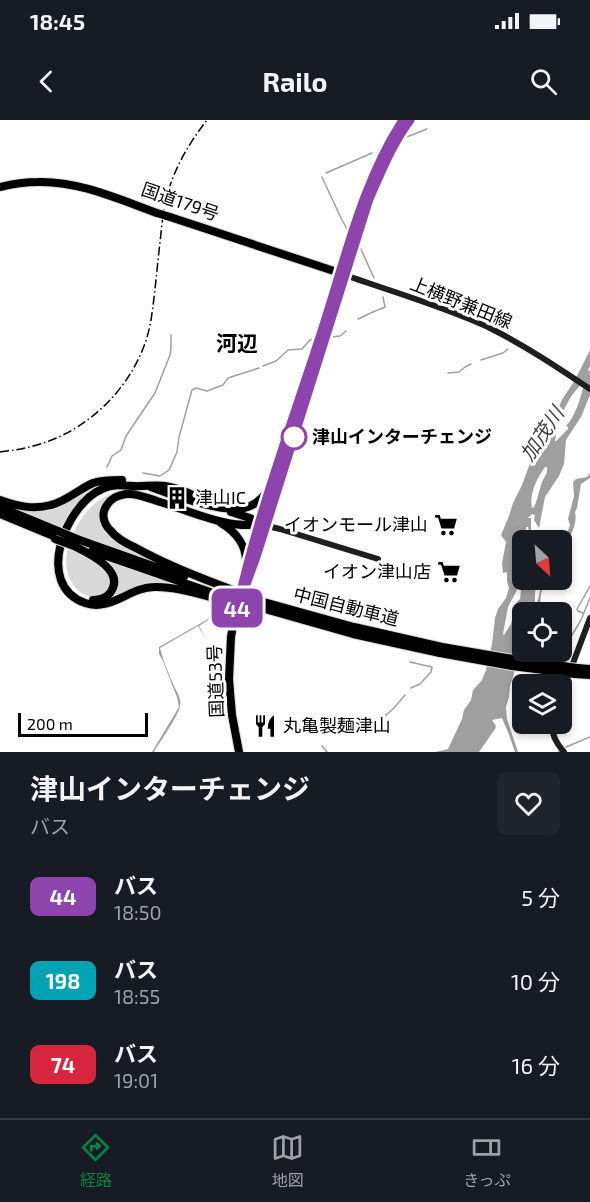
<!DOCTYPE html>
<html lang="ja">
<meta charset="utf-8">
<style>
body{margin:0;font-family:"Exo 2","Noto Sans JP",sans-serif;background:#20242c;color:#f1f3f6;height:100vh;display:flex;flex-direction:column;font-size:22px;white-space:nowrap}
*{box-sizing:border-box;margin:0}
p{font-size:20px;color:#9ea1a6}
.icon{flex:none;width:33px;height:33px;fill:none;stroke:currentColor;stroke-width:2;stroke-linecap:round;stroke-linejoin:round}
.map{position:relative;height:632px;overflow:hidden}
.panel{display:flex;flex-direction:column;background:#171b24;flex:1}
.panel>*{flex:none}
.badge{padding:0 12px;border-radius:9px;font-size:21px;line-height:39px}
.needle{width:39px;rotate:154deg}
.buttons{position:absolute;left:512px;top:410px;display:grid;gap:12px}
.buttons a{display:grid;place-items:center;width:60px;height:60px;border-radius:9px;background:#171b24;box-shadow:0 3px 9px #0003;font-size:30px}
.scale{position:absolute;left:18px;bottom:15px;width:130px;box-sizing:border-box;padding-left:6px;border:3px solid #000;border-top:0;font-size:16px;line-height:21px;white-space:nowrap;color:#000;-webkit-text-stroke:4px #fff;paint-order:stroke}
.map>.badge{position:absolute;translate:-50% -50%;box-shadow:0 0 0 3px #fff}
.round{display:grid;place-items:center;flex:none;width:63px;height:63px;border-radius:9px;background:#20242c}
.summary{display:flex;align-items:center;justify-content:space-between;height:102px;padding:0 30px}
h1{font-size:28px;font-weight:700;line-height:45px}
ul{padding:0;list-style:none}
li{display:flex;align-items:center;gap:18px;height:84px;padding:0 30px}
li div{flex:1}
li b{display:block;font-size:22px}
li em{font-style:normal}
li .badge{min-width:66px;font-weight:700;text-align:center}
.status{display:flex;justify-content:space-between;align-items:center;height:42px;padding:0 30px;background:#171b24;direction:ltr}
.status svg{height:16px;fill:currentColor}
header{display:flex;justify-content:space-between;align-items:center;height:78px;padding:0 30px;background:#171b24;font-size:27px;font-weight:700}
.tabs{display:flex;justify-content:space-around;align-items:center;height:84px;border-top:2px solid #363941;background:#171b24;font-size:16px;color:#9ea1a6}
.tabs a{display:grid;justify-items:center;gap:3px}
.tabs .current{color:#0b8043}
.map>svg:first-child{display:block}
.green{fill:#d8d8d8}
.water{fill:#9f9f9f;fill-rule:evenodd}
.lines{fill:none;stroke-linecap:round;stroke-linejoin:round}
.stream{stroke:#9f9f9f;stroke-width:1.5}
.highway-casing{stroke:#dbdbdb;stroke-width:10}
.secondary{stroke:#1e1e1e;stroke-width:6}
.highway{stroke:#000;stroke-width:8}
.rail{stroke:#000;stroke-width:1.5;stroke-dasharray:9 3 1.5 3;stroke-linecap:butt}
.highway-bridge-casing{stroke:#dbdbdb;stroke-width:10;stroke-linecap:butt}
.highway-bridge{stroke:#000;stroke-width:8}
.line-casing{stroke:#fff;stroke-width:14}
.line{stroke:#8e44ad;stroke-width:9}
.stop-dot{fill:#fff;stroke:#8e44ad;stroke-width:3}
.labels{text-anchor:middle;stroke-width:6;stroke-linejoin:round;paint-order:stroke}
.street-label{font-size:18px;fill:#000;stroke:#fff}
.stop-label{font-size:18px;font-weight:bold;fill:#000;stroke:#fff;text-anchor:start}
.poi-label{font-size:18px;fill:#000;stroke:#fff;text-anchor:start}
.water-label{font-size:20px;font-style:italic;fill:#404040;stroke:#fff}
.quarter-label{font-size:21px;font-weight:bold;fill:#000;stroke:#fff}
</style>
<div class="status"><b>18:45</b><svg viewBox="0 0 49 12"><path d="M0 12V9h3v3zM5 12V6h3v6zM10 12V3h3v9zM15 12V0h3v12zM26 1h20v11H26zM47 4h2v5h-2z"/></svg></div>
<header><svg class="icon" aria-label="back" viewBox="0 0 24 24"><path d="M15 5l-7 7 7 7"/></svg>Railo<svg class="icon" aria-label="search" viewBox="0 0 24 24"><circle cx="10" cy="10" r="6"/><path d="M15 15l6 6"/></svg></header>
<div class="map">
<svg width="590" height="632" viewBox="0 0 590 632">
<rect width="100%" height="100%" fill="#fff"/>
<path class="green" d="M108 362 101 367 64 409 9 387 33 389 91 367Z
M115 373 111 377 105 408 179 451 73 413C83 394 94 379 115 373Z
M68 428C82 433 115 445 110 465 109 471 102 476 97 477 93 478 87 476 83 474 68 465 63 445 68 428Z
M102 438 192 470 166 465 100 482 116 467Z"/>
<path class="water" d="M590 230V245L588 251H590V275L581 297 566 320 564 344 559 356 545 377 539 408 534 400 535 395 532 394 528 398H531V413L534 412 535 416 532 420H528L529 411 528 407H526V409C520 417 519 426 518 435L522 438V459H540L535 472V487C538 482 542 464 542 459H546C542 469 537 482 544 492H535V491L522 492V517L515 528 514 554 510 566 509 577 506 587 507 599 518 632H515L508 612 502 598 492 600 496 606 495 609 479 632H435L448 629 462 599 464 590 471 580 473 570 482 560 486 550 492 524 495 498 498 489 506 478 509 468 507 461V452L503 453 502 443 506 422 501 415 509 396 513 383 522 365 529 346V343L534 335V333L541 323 542 318 551 303 563 278 575 260ZM581 265H584C580 279 576 295 566 306L568 307V309L556 321H555L556 316 553 309C563 295 568 276 581 265ZM545 347H547C548 354 545 355 542 362 539 370 538 379 534 387L532 388C529 374 537 358 545 347ZM518 468H519L521 471 520 479 517 482 511 504 504 515 503 514 508 487Z
M590 353V358L581 364 577 388 575 392C578 405 569 420 561 430 561 425 568 412 570 405L568 399 574 376 573 362 576 359 587 357Z
M215 492H217L213 497 199 506 206 519 198 506 160 528C163 540 168 552 173 564 176 571 182 578 180 586 179 595 159 623 154 632H152L179 587 177 577 172 565 163 541 159 534V527L210 498Z"/>
<g class="lines">
<path class="stream" d="M404 18 427 9
M326 53 372 33
M322 57 340 96 347 109
M360 127 374 158
M358 199C364 197 367 194 373 192 377 190 381 189 385 187L383 177
M331 217 340 216 346 211
M481 240 503 233 508 229
M263 246 276 241 288 230 302 229 309 221 313 219
M448 253 459 252 465 247 471 244
M107 347 112 336 121 330 126 316 155 273 170 235 171 228V215
M143 353 160 356 169 350 177 332 179 317 192 270 196 268 207 271 223 265 228 258 259 248
M583 493 578 491 577 489 590 466
M559 537 581 500 590 478
M410 542 432 547 431 552 420 564 411 568
M371 608 393 589 405 575
M322 626 327 632
M566 627 590 617
M558 632 559 631"/>
<g class="highway-casing">
<path id="highway" d="M0 67C12 64 25 62 38 62 79 61 118 79 157 93
M170 97 343 154
M151 367C171 375 223 393 244 388 254 386 261 380 267 372
M0 380C17 386 33 390 51 385 67 381 79 369 93 363 102 360 112 360 122 360
M216 386C200 378 183 369 165 366 155 364 143 367 133 366 122 365 112 364 102 369 65 385 34 465 85 483 110 492 130 467 154 467 177 466 208 477 230 482
M0 387 58 411
M231 392 250 398 260 404
M0 394 56 417
M221 403C236 412 247 426 246 444
M77 419 184 457
M74 426C88 433 127 451 110 473 106 478 100 480 93 480
M92 431 213 473
M250 454 303 286
M233 470C200 458 167 445 136 428 127 424 116 418 110 410 103 403 101 393 107 385 111 378 119 375 126 374 137 373 148 378 157 381 188 390 228 410 260 404
M253 479 354 507 442 527
M251 485 353 514 440 533
M577 548 590 549
M575 554 590 555
M239 632 232 595 229 559 231 517 235 494 243 459 260 404 366 73 385 30 403 0"/>
</g>
<path class="secondary" d="M345 155C393 172 442 186 488 207 524 225 557 247 590 269
M263 405 280 409 378 439
M561 575 590 498
M552 603C551 614 556 623 564 632"/>
<use href="#highway" class="highway"/>
<path class="rail" d="M0 332C17 330 33 327 49 321 100 302 142 254 151 200 155 174 157 148 160 122 162 105 163 89 168 72 176 45 190 22 207 0"/>
<g class="highway-bridge-casing">
<path id="highway-bridge" d="M157 93 170 97
M58 411 77 419
M55 419 74 426
M233 470 254 476
M231 478 251 485
M442 527 513 539 577 548
M440 533 512 546 575 554"/>
</g>
<use href="#highway-bridge" class="highway-bridge"/>
</g>
<g class="lines">
<g class="line-casing">
<path id="line" d="M403 0C360 66 344 146 319 220 290 309 257 397 237 489L256 437 369 79C381 52 392 24 410 0"/>
</g>
<use href="#line" class="line"/>
</g>
<defs>
<g id="building-bare" transform="scale(1.8)"><path d="M-4-6H4V6H1V3H-1V6H-4ZM-2.5-4.3h1.7v1.8h-1.7ZM.8-4.3h1.7v1.8H.8ZM-2.5-1h1.7V.8h-1.7ZM.8-1h1.7V.8H.8Z" fill="#000" stroke="#fff" stroke-width="2.5" paint-order="stroke"/></g>
<g id="supermarket-bare" transform="scale(1.8)"><path d="M-6-5.5h2.5l.6 2H6L4.5 2H-2.5L-4.4-4H-6ZM-1.5 3.2a1.3 1.3 0 1 0 .1 0ZM3 3.2a1.3 1.3 0 1 0 .1 0Z" fill="#000" stroke="#fff" stroke-width="2.5" paint-order="stroke"/></g>
<g id="restaurant-bare" transform="scale(1.8)"><path d="M-5-6h1v4h1v-4h1v4h1v-4h1v5L-1.5 .5V6h-2V.5L-5-1ZM5-6V6H3V1.5H1.5Q1.5-4 5-6Z" fill="#000" stroke="#fff" stroke-width="2.5" paint-order="stroke"/></g>
</defs>
<g fill-rule="evenodd">
<use href="#building-bare" x="177" y="378"/>
<use href="#supermarket-bare" x="446" y="405"/>
<use href="#supermarket-bare" x="449" y="452"/>
<use href="#restaurant-bare" x="265" y="606"/>
</g>
<circle class="stop-dot" cx="294" cy="317" r="12"/>
<g class="labels">
<g class="street-label">
<text transform="translate(180 82) rotate(19)" y="6">国道179号</text>
<text transform="translate(461 183) rotate(22)" y="6">上横野兼田線</text>
<text transform="translate(346 487) rotate(14)" y="6">中国自動車道</text>
<text transform="translate(216 561) rotate(-92)" y="6">国道53号</text>
</g>
<g class="stop-label">
<text x="312" y="323">津山インターチェンジ</text>
</g>
<g class="poi-label">
<text x="195" y="384">津山IC</text>
<text x="428" y="411" text-anchor="end">イオンモール津山</text>
<text x="431" y="458" text-anchor="end">イオン津山店</text>
<text x="283" y="612">丸亀製麺津山</text>
</g>
<g class="water-label">
<text transform="translate(542 314) rotate(-56)" y="7">加茂川</text>
</g>
<g class="quarter-label">
<text x="237" y="231">河辺</text>
</g>
</g>
</svg>
<div class="buttons">
<a><svg class="needle" viewBox="-14 -14 28 28"><path d="M0-13l5 13h-10z" fill="#e53935"/><path d="M0 13l5-13h-10z" fill="#9ea1a6"/></svg></a>
<a><svg class="icon" aria-label="locate" viewBox="0 0 24 24"><circle cx="12" cy="12" r="6"/><path d="M12 2v4M12 18v4M2 12h4M18 12h4"/></svg></a>
<a><svg class="icon" aria-label="layers" viewBox="0 0 24 24"><path d="M12 4l9 5-9 5-9-5zM3 14l9 5 9-5"/></svg></a>
</div>
<div class="scale">200 m</div>
<b class="badge" style="left:237px;top:488px;background:#8e44ad;color:#fff">44</b>
</div>
<section class="panel">
<div class="summary"><div><h1>津山インターチェンジ</h1><p>バス</p></div><a class="round"><svg class="icon" aria-label="heart" viewBox="0 0 24 24"><path d="M12 20l-8-8c-3-5 5-10 8-4 3-6 11-1 8 4z"/></svg></a></div>
<ul>
<li><span class="badge" style="background:#8e44ad;color:#fff">44</span><div><b>バス</b><p>18:50</p></div><em>5 分</em></li>
<li><span class="badge" style="background:#00a3b4;color:#fff">198</span><div><b>バス</b><p>18:55</p></div><em>10 分</em></li>
<li><span class="badge" style="background:#d7263d;color:#fff">74</span><div><b>バス</b><p>19:01</p></div><em>16 分</em></li>
</ul>
</section>
<nav class="tabs">
<a class="current"><svg class="icon" aria-label="directions" viewBox="0 0 24 24"><path d="M12 3l9 9-9 9-9-9zM9 14v-3h6M13 9l2 2-2 2"/></svg>経路</a>
<a><svg class="icon" aria-label="map" viewBox="0 0 24 24"><path d="M3 6l6-2 6 2 6-2v14l-6 2-6-2-6 2zM9 4v14M15 6v14"/></svg>地図</a>
<a><svg class="icon" aria-label="tickets" viewBox="0 0 24 24"><path d="M3 7h18v10H3zM15 7v10"/></svg>きっぷ</a>
</nav>
